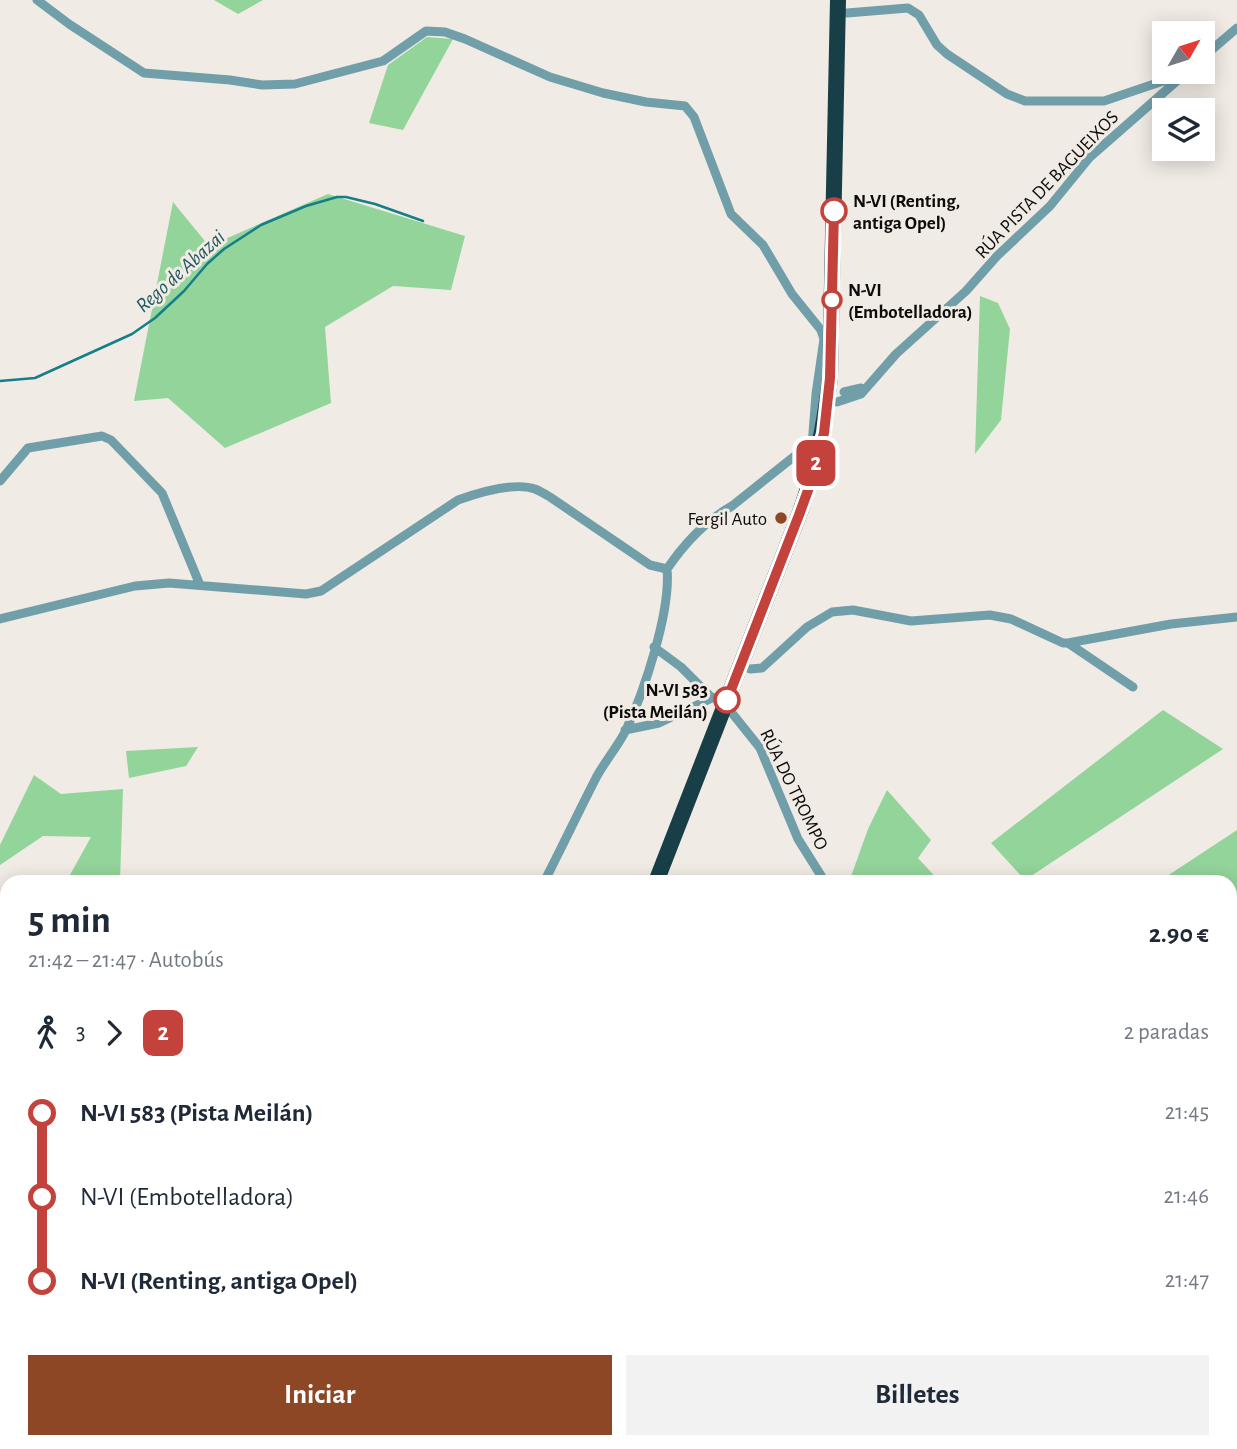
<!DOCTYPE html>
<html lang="es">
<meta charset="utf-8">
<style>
body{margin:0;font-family:"Alegreya Sans",sans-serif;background:#f2f2f3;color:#1f2937;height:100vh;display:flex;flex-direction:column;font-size:26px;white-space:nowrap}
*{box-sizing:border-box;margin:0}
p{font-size:23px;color:#747a83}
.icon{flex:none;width:38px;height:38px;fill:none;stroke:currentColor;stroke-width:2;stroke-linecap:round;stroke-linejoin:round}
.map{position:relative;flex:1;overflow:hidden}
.panel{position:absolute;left:0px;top:875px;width:1237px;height:574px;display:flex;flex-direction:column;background:#fff;border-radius:21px 21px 0 0;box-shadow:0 4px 18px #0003}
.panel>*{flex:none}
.badge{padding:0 14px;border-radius:10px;font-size:24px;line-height:46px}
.needle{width:46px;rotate:51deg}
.tools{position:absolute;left:1152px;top:21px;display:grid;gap:14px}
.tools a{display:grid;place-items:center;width:63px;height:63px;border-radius:0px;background:#fff;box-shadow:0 4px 18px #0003;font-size:35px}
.map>.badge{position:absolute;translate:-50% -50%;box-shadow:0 0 0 4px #fff}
.legs{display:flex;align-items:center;gap:10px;height:77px;padding:0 28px;font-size:23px}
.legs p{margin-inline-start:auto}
.headline{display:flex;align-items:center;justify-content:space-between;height:119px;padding:0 28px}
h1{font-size:38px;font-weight:700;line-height:52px}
.primary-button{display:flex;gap:14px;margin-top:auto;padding:14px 28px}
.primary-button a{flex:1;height:80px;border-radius:0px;background:#8e4724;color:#fff;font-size:28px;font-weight:700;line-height:80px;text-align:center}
.primary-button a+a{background:#f2f2f3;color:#1f2937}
ul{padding:0 28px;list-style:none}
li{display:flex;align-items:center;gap:24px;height:84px;font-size:26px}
li i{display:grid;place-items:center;width:10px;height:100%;margin:0 9px;background:currentColor}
li i::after{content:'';width:18px;height:18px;margin:-9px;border:5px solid;border-radius:50%;background:#fff}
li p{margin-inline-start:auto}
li:first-child i{background:linear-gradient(#0000 50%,currentColor 0)}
li:last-child i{background:linear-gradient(currentColor 50%,#0000 0)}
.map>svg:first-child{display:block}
.commercial{fill:#f2dbe7}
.green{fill:#93d49b}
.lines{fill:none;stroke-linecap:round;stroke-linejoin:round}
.stream{stroke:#157f87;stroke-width:2.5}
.street{stroke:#719fa9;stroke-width:9}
.secondary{stroke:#2a7988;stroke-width:12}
.highway{stroke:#183f47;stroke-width:16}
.line-1-casing{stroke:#fff;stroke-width:16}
.line-1{stroke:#c4423c;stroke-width:10}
.stop-1-dot{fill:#fff;stroke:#c4423c;stroke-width:3.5}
.poi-dot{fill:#8e4724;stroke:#f1ebe5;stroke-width:2.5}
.labels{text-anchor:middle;stroke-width:6;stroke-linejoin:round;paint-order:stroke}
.street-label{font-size:19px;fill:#0d0b09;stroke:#f1ebe5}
.stop-label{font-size:19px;font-weight:bold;fill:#0d0b09;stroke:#f1ebe5;text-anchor:start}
.poi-label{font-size:19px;fill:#0d0b09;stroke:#f1ebe5;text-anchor:end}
.water-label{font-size:21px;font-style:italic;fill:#225a5e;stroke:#f1ebe5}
</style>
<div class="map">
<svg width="1237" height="1449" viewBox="0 0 1237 1449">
<rect width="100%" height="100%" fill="#f1ebe5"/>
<path class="commercial" d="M916 1442H1108L1129 1449H905Z"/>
<path class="green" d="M214 0H263L238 14Z
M427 37 453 39 403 130 369 123 388 65Z
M328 194 465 236 451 290 393 286 325 327 331 403 225 448 168 398 134 401 173 202 209 246Z
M980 296 998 303 1010 329 1001 420 975 454Z
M1163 710 1223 749 1025 880 991 843Z
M198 747 186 766 129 778 126 751Z
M34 775 61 794 123 789 120 882H66L91 837 43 836 0 865V845Z
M887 790 931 840 918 858 940 882H849L868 829Z
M1237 830V965L1230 969V882H1158Z
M210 1442H271L268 1449H206Z
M1108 1442H1168L1167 1449H1129Z"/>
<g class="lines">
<path class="stream" d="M0 381 35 378 132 334 155 318 184 291 207 264 224 249 261 225 306 206 337 197H346L375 204 423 221"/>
<path class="street" d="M37 0 69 24 144 73 230 80 262 85 295 84 383 61 426 31 445 32 465 39 550 77 603 93 646 102 685 106 694 117 731 214 763 245 792 294 821 330 824 339 816 394 812 446
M847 13 908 8 919 15 937 45 947 54 1007 94 1025 101H1104L1169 79 1175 82
M1202 58 1237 28
M844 392 861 388 864 390
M837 402 861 394 896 354 966 291 997 256 1050 206 1090 157 1187 72
M0 481 28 448 102 436 111 440 162 493 200 585
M0 619 135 586 169 583 306 594 321 591 458 500C478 493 515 482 535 489 540 491 545 494 550 497L650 565 667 569
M1068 643 1171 624 1237 617
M654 647 681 667 712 698
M750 669 762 668 807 627 832 612 853 610 911 621 990 615 1011 619 1063 643H1068L1133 687
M732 713 760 748 798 839 825 882
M625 730 659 723 712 698 720 697 727 700
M544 882C562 847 579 811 597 776 606 760 618 746 626 730 644 692 671 611 667 569 684 544 705 521 732 506L801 451 817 449
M0 1041 7 1045
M1230 1237 1237 1238
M1230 1394 1237 1401
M301 1442 309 1449
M189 1449 194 1442
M586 1449 589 1442"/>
<path class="secondary" d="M1230 1049 1237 1050
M1230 1058 1237 1059
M451 1449 454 1442"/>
<path class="highway" d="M656 882 799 515C816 468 824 428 830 378L838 0
M441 1449 444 1442"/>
</g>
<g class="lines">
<g class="line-1-casing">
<path id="line-1" d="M727 700 799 515 811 482 824 433 830 378 834 211"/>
</g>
<use href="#line-1" class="line-1"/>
</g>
<g class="stop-1-dot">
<circle cx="834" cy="211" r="12"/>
<circle cx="832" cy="300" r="9"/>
<circle cx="727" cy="700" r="12"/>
</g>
<circle class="poi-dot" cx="781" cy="518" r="7"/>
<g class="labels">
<g class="street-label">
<text transform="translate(1046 184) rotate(-46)" y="7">RÚA PISTA DE BAGUEIXOS</text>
<text transform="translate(795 789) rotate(64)" y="7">RÚA DO TROMPO</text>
</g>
<g class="stop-label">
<text x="853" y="207">N-VI (Renting,<tspan x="853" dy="22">antiga Opel)</tspan></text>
<text x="848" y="296">N-VI<tspan x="848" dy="22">(Embotelladora)</tspan></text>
<text x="708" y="696" text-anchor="end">N-VI 583<tspan x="708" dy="22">(Pista Meilán)</tspan></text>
</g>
<g class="poi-label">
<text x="767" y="525">Fergil Auto</text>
</g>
<g class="water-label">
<text transform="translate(180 271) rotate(-42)" y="7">Rego de Abazai</text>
</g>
</g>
</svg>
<div class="tools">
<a><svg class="needle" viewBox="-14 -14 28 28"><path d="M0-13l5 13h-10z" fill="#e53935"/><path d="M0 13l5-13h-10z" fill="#747a83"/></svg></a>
<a><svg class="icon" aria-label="layers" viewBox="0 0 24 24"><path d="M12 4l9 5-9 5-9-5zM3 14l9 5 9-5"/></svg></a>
</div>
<b class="badge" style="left:816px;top:463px;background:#c4423c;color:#fff">2</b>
<section class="panel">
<div class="headline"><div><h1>5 min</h1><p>21:42 – 21:47 · Autobús</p></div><b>2.90 €</b></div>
<div class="legs"><svg class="icon" aria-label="walk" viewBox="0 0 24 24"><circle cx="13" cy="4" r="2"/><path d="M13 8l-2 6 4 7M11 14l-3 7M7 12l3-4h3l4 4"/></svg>3<svg class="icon" aria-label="forward" viewBox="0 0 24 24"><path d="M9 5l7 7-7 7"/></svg><b class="badge" style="background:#c4423c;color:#fff">2</b><p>2 paradas</p></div>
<ul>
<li><i style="color:#c4423c"></i><b>N-VI 583 (Pista Meilán)</b><p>21:45</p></li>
<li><i style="color:#c4423c"></i><span>N-VI (Embotelladora)</span><p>21:46</p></li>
<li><i style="color:#c4423c"></i><b>N-VI (Renting, antiga Opel)</b><p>21:47</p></li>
</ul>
<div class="primary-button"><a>Iniciar</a><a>Billetes</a></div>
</section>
</div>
